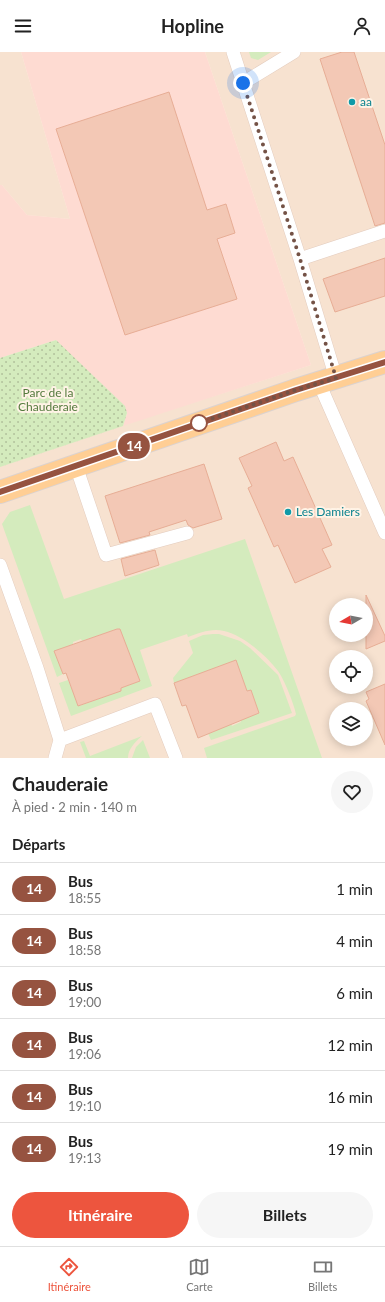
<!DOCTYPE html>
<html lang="fr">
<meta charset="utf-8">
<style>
body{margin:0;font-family:Lato,sans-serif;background:#f6f6f6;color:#222;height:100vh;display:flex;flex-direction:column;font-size:15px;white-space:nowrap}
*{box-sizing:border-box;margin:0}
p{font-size:13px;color:#767676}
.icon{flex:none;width:22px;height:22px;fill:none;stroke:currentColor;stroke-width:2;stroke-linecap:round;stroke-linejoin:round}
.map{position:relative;height:706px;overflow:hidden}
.sheet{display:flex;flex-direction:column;background:#fff;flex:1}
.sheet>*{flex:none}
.badge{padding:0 8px;border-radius:13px;font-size:14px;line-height:26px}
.needle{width:26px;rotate:260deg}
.buttons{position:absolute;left:329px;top:546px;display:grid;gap:8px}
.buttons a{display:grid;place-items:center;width:44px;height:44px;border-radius:50%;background:#fff;box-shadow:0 2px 10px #0003;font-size:20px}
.you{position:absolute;width:20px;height:20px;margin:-10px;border:3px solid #fff;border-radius:50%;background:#1a73e8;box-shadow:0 0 0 6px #1a73e833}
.map>.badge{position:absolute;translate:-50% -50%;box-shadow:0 0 0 2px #fff}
h2{padding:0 12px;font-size:15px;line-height:36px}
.round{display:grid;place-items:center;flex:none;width:42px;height:42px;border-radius:21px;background:#f6f6f6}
.headline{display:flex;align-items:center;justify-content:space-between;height:68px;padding:0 12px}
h1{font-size:19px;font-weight:700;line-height:30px}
.button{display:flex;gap:8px;margin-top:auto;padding:8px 12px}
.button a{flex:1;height:46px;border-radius:24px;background:#ed553e;color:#fff;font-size:16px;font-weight:700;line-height:46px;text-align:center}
.button a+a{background:#f6f6f6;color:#222}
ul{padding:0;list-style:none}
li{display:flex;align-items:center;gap:12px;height:52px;padding:0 12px;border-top:1px solid #e0e0e0}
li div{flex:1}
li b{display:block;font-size:15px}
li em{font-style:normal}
li .badge{min-width:44px;font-weight:700;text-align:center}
header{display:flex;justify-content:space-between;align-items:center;height:52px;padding:0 12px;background:#fff;font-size:18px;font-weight:700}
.menu{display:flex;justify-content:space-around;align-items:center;height:56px;border-top:1px solid #e0e0e0;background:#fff;font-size:11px;color:#767676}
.menu a{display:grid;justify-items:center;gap:2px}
.menu .selected{color:#ed553e}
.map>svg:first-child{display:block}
.residential{fill:#f7e2d0;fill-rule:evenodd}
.commercial{fill:#fedbd2}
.grass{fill:#d4ebbd}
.park{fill:url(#park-dots)}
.building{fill:#f3c8b5;stroke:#e7ad95}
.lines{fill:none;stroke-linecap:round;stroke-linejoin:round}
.service-casing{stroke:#e3ccbe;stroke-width:14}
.primary-casing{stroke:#dbd2cf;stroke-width:24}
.service{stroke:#fff;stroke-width:13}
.primary{stroke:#ffce94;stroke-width:22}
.line-casing{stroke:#fff;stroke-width:9}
.line{stroke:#965340;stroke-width:6}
.walk{stroke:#745246;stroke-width:4;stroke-dasharray:0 7.2}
.culture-dot{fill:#0f9aa8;stroke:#fff3e6;stroke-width:1.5}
.stop-dot{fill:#fff;stroke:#965340;stroke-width:2}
.labels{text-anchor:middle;stroke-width:4;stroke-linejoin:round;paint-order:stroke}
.culture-label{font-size:12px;fill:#0d838f;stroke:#fff3e6;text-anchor:start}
.park-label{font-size:12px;fill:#547a3d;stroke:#fff3e6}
</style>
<header><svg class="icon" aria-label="menu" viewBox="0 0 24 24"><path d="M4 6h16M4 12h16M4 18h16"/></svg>Hopline<svg class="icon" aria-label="person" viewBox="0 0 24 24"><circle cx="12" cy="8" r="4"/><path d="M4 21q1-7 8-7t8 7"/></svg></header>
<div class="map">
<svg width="385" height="706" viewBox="0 0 385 706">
<defs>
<pattern id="park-dots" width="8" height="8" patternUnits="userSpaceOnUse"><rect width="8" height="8" fill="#d4ebbd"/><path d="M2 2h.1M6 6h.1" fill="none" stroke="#b1c19b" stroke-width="1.8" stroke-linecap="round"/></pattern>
</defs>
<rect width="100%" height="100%" fill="#fdefdf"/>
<path class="residential" d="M0 0H21L70 167 27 163 2 133H0Z
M205 0H385V706H0V306L123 373 311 313ZM336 553H366V583H336ZM336 605H366V635H336ZM336 657H366V687H336Z"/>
<path class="commercial" d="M21 0H205L311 313 123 374 127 361 56 288 0 306V133H2L27 163 70 167Z"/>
<path class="grass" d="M249 0H271L258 8 251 6Z
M30 453 64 547 245 487 322 706H207L204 696 295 664 296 662C294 652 284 627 278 619 267 604 243 583 224 579 211 576 200 581 188 585L187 582 140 598 152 634 71 664 59 631 68 628 79 654 121 639V636L140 629 132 607 129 608 120 577H117L82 589 81 587 73 590V592L55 600 63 622 57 625 2 472 10 460Z
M213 582H219L240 589 250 596 278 623 292 661 211 688 207 679 231 671 232 674 241 670 240 668 259 661 251 638 247 639 236 609 174 631 173 626 193 601 189 589 203 583Z
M142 684C135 690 128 697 128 706H86L80 690 84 689 90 704Z
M143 688 150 706H132L136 695Z"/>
<path class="park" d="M56 288 125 354 127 361 123 374 0 415V306Z"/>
<path class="building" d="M342 0H354L385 93V171L375 174 320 7Z
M169 40 207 158 226 152 235 181 217 187 237 247 125 283 56 77Z
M385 206V244L335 260 323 227Z
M276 390 284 409 293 405 332 493 322 497 331 515 295 531 278 493 274 495 256 454 248 436 252 434 239 406Z
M204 412 222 467 193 476 188 473 186 468 149 480 150 483 120 491 105 444Z
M155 498 159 513 125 524 121 507Z
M366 543 385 584V589L366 597Z
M117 577H120L140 629 121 636V639L78 654 66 621 63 622 54 599Z
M236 608 247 639 251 638 259 661 198 686 186 653 182 654 174 631Z
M385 632V693L366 649 369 647 366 640Z"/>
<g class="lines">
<g class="service-casing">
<path id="service" d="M233 0 300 207 336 326
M243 31 294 0
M300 207 385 179
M319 331 385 481
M76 414 106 503 187 481
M0 513 37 616 60 688 55 706
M60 688 155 652 176 706"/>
</g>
<g class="primary-casing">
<path id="primary" d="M0 440 296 338 385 310"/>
</g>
<use href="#service" class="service"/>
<use href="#primary" class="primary"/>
</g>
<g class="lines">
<g class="line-casing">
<path id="line" d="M0 440 296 338 385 310"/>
</g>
<use href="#line" class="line"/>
<path class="walk" d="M199 371 296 338 336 326 300 207 243 31"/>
</g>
<g class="culture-dot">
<circle cx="352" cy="50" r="4"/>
<circle cx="288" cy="460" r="4"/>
</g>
<circle class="stop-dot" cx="199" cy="371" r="8"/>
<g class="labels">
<g class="culture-label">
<text x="360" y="54">aa</text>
<text x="296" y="464">Les Damiers</text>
</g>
<g class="park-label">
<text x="48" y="345">Parc de la<tspan x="48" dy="14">Chauderaie</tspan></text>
</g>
</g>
</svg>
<div class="buttons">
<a><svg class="needle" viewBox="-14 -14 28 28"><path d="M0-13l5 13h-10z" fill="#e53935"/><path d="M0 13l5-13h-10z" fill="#767676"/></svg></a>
<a><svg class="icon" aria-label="locate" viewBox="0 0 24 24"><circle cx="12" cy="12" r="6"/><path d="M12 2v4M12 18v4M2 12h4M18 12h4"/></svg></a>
<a><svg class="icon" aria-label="layers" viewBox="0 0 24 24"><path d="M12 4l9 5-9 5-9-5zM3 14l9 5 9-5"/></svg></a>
</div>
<div class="you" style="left:243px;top:31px"></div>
<b class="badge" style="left:134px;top:394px;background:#965340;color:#fff">14</b>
</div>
<section class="sheet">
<div class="headline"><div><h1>Chauderaie</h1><p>À pied · 2 min · 140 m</p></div><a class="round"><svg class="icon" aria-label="heart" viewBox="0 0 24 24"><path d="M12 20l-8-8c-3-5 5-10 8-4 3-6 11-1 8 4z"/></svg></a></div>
<h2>Départs</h2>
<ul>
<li><span class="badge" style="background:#965340;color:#fff">14</span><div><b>Bus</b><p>18:55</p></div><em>1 min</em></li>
<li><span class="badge" style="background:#965340;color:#fff">14</span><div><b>Bus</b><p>18:58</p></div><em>4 min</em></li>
<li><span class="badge" style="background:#965340;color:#fff">14</span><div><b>Bus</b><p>19:00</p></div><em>6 min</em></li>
<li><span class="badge" style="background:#965340;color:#fff">14</span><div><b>Bus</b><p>19:06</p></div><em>12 min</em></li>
<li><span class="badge" style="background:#965340;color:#fff">14</span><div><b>Bus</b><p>19:10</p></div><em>16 min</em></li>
<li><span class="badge" style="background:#965340;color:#fff">14</span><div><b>Bus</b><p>19:13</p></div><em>19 min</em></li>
</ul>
<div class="button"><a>Itinéraire</a><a>Billets</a></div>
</section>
<nav class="menu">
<a class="selected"><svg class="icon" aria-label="directions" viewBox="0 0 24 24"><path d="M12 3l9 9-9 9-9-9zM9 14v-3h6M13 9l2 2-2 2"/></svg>Itinéraire</a>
<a><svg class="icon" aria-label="map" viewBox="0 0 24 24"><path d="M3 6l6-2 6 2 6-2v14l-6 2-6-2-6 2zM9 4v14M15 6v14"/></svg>Carte</a>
<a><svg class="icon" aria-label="tickets" viewBox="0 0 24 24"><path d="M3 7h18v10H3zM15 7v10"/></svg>Billets</a>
</nav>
